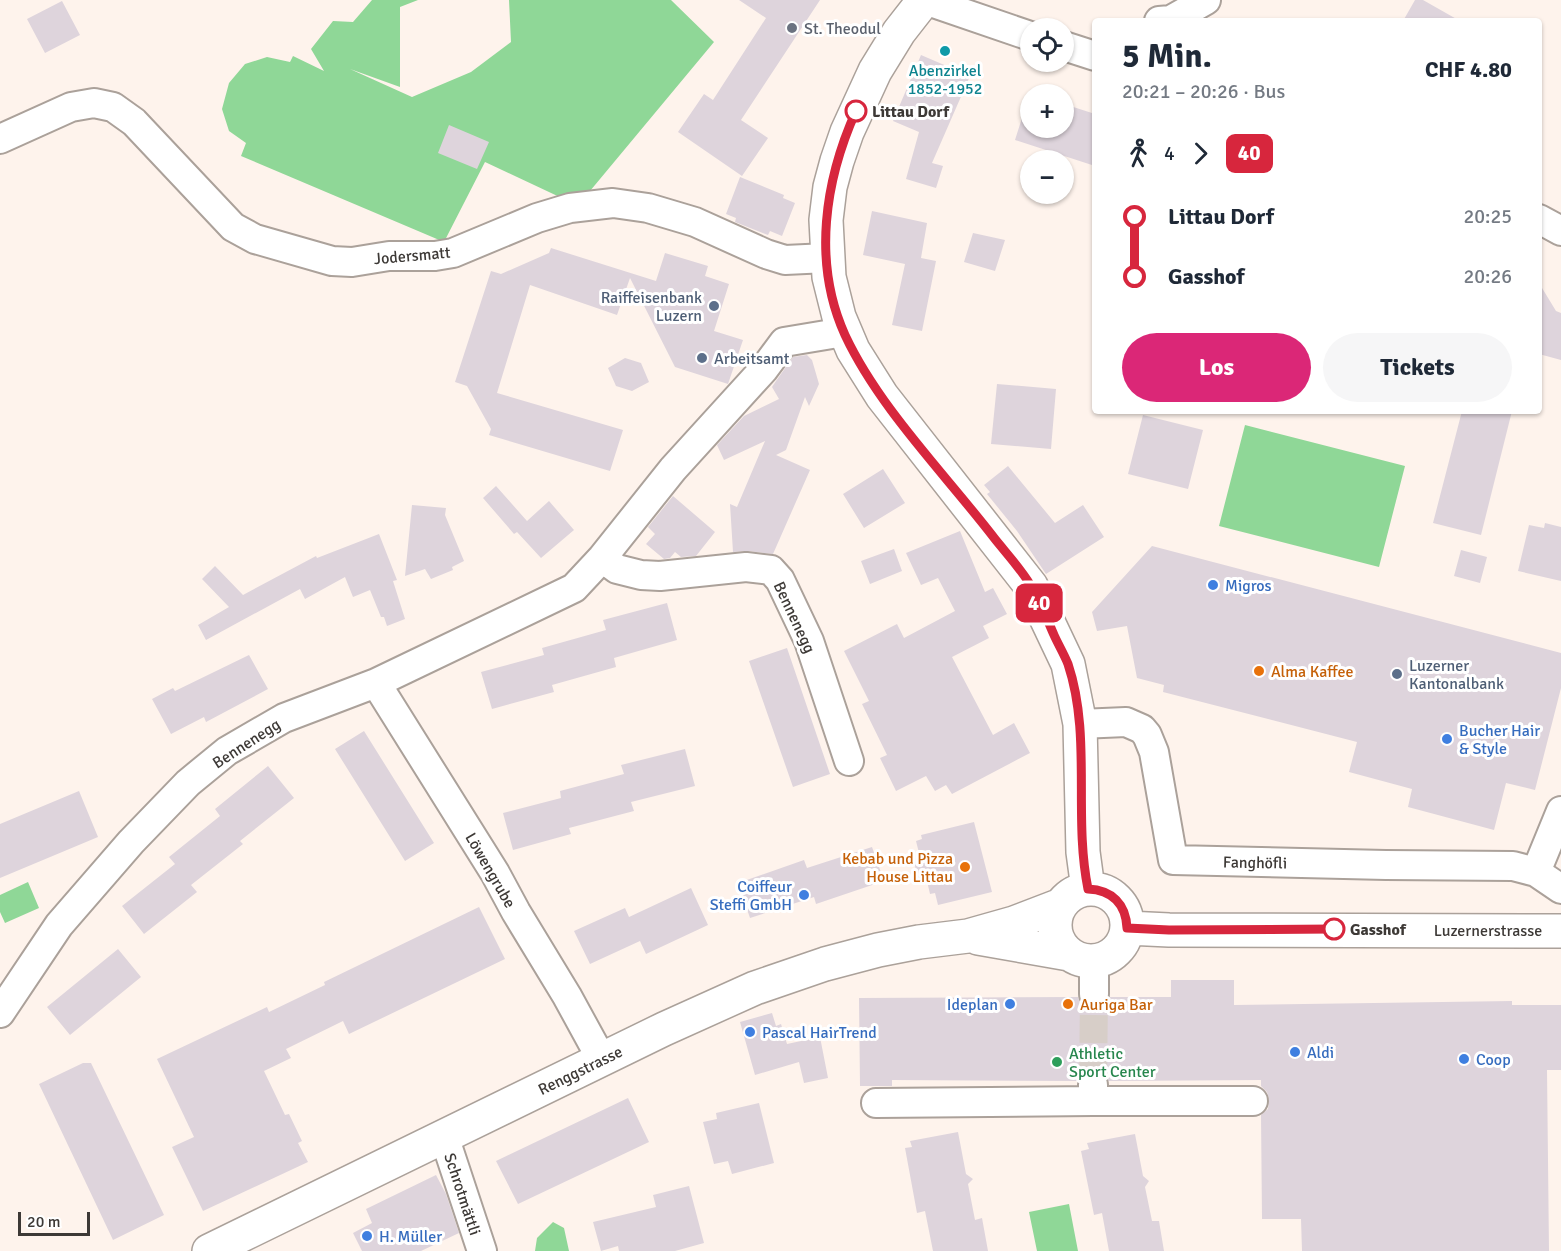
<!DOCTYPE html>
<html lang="de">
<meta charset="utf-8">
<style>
body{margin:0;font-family:Signika,sans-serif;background:#f6f6f7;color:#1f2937;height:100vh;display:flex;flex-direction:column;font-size:22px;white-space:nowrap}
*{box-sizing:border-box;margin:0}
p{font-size:20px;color:#747a83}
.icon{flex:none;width:33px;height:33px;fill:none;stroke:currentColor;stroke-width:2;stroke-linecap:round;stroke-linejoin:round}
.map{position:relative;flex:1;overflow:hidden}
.details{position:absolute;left:1092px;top:18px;width:450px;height:396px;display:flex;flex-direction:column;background:#fff;border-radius:6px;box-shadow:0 2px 4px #0004}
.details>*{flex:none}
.badge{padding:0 12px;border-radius:9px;font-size:21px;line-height:39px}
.buttons{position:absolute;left:1020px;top:18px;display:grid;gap:12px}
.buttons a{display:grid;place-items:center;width:54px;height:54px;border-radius:50%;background:#fff;box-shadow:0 2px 4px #0004;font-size:30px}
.scale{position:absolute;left:18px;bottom:15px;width:72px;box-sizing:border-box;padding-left:6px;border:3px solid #3d3936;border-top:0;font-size:16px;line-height:21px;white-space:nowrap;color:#3d3936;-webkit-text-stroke:4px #fff;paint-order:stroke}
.map>.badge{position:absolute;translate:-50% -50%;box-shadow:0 0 0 3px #fff}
.legs{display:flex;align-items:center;gap:9px;height:66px;padding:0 30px;font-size:20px}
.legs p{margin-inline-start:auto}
.head{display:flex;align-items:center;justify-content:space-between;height:102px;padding:0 30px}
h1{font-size:33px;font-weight:800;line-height:45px}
.action{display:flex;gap:12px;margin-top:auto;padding:12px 30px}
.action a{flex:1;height:69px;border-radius:36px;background:#db2777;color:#fff;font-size:24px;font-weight:800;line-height:69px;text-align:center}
.action a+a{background:#f6f6f7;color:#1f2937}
ul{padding:0 30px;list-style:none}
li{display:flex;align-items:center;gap:21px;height:60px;font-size:22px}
li i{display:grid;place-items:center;width:9px;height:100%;margin:0 8px;background:currentColor}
li i::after{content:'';width:15px;height:15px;margin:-8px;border:4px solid;border-radius:50%;background:#fff}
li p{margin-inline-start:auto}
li:first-child i{background:linear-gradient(#0000 50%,currentColor 0)}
li:last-child i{background:linear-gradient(currentColor 50%,#0000 0)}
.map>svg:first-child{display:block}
.green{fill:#8fd797}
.building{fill:#ded4dc}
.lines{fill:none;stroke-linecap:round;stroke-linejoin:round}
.street-tunnel{stroke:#d7cec8;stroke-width:28;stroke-dasharray:28 14;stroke-linecap:butt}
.street-casing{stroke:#aba19a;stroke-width:32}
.secondary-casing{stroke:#aba19a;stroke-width:36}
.street{stroke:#fff;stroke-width:28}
.secondary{stroke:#fff;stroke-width:33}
.line-1-casing{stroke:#fff;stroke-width:14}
.line-1{stroke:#d7263d;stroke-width:9}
.worship-dot{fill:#6b7280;stroke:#fff;stroke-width:2}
.culture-dot{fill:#0f9aa8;stroke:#fff;stroke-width:2}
.stop-1-dot{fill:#fff;stroke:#d7263d;stroke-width:3}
.service-dot{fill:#5c6f8a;stroke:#fff;stroke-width:2}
.shop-dot{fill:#3f7fe0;stroke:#fff;stroke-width:2}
.food-dot{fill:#e8710a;stroke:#fff;stroke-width:2}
.leisure-dot{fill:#2e9e5b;stroke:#fff;stroke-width:2}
.labels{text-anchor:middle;stroke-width:6;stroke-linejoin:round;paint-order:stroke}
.worship-label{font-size:16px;fill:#5b616d;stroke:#fff;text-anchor:start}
.culture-label{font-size:16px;fill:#0d838f;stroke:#fff}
.stop-label{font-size:16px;font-weight:bold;fill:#3d3936;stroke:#fff;text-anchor:start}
.street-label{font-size:16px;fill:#3d3936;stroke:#fff}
.service-label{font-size:16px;fill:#4e5e75;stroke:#fff;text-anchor:start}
.shop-label{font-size:16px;fill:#366cbe;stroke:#fff;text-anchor:start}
.food-label{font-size:16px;fill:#c56008;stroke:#fff;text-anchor:start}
.leisure-label{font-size:16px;fill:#27864d;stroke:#fff;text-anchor:start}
</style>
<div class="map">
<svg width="1561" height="1251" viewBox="0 0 1561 1251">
<rect width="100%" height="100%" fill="#fef3ec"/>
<path class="green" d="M372 0H418L400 7V87L350 69 412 97 471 72 511 42 509 0H671L714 42 590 191 566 200 485 162 444 242 241 156 246 143 229 131 222 109 229 83 245 64 267 57 290 62 293 56 324 71 311 49 333 21 353 22Z
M1245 425 1405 466 1379 567 1219 526Z
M28 882 39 908 5 923 0 912V895Z
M1069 1204 1078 1251H1037L1029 1212Z
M553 1222 564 1228 569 1251H535L537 1238Z"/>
<path class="building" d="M739 0H820L741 120 768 138 742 176 678 132 704 94 713 100 766 18Z
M1415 0H1423L1460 21H1403Z
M62 1 80 35 45 53 27 19Z
M921 55 970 76 932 163 943 166 936 188 906 179 919 132 893 121Z
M1030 93 1035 94H1030V128H1064V104L1095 114V166L1015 140Z
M449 125 489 142 477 169 438 153Z
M740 177 784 195 783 198 795 203 782 236 770 231 768 235 735 222 736 218 726 214Z
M872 211 927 223 921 258 936 261 922 331 892 325 905 264 863 255Z
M973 233 1005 240 995 271 964 262Z
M551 248 656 281 665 253 708 266 705 276 729 284 714 331 743 340 728 384 675 367 630 278 617 315 530 285 497 393 623 430 610 471 489 435 491 429 467 386 455 382 491 271 501 274 549 253Z
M1539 283 1556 311 1561 313V360L1539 354Z
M807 355 812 360 819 384 809 406 805 397 786 450 776 455 810 470 773 554 748 551 733 552 730 504 737 507 765 441 724 460 717 445 744 416 779 399 772 387 776 381 793 357Z
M625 358 641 363 649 382 632 391 616 386 608 368Z
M997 384 1056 389 1051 449 991 444Z
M1462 411H1512L1481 535 1433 523Z
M1143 415 1203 430 1188 489 1128 474Z
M1008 466 1055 523 1083 505 1104 537 1046 574 1017 531 987 494 990 492 984 485Z
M883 469 905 503 864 528 843 494Z
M496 486 527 521 549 501 574 530 541 558 517 532 514 534 483 498Z
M673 496 715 532 696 556 681 557 675 552 670 558 664 559 646 544 655 534 648 527Z
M412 505 446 508 445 515 464 561 452 567 453 570 431 579 425 569 405 576Z
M1545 523 1561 527V581L1518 571 1529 525 1544 528Z
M960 531 985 592 993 588 1007 614 983 626 989 638 952 657 993 735 1014 723 1030 753 952 794 946 785 935 791 926 776 896 791 880 758 887 755 862 704 869 701 844 651 897 624 904 638 955 611 938 578 921 585 906 553Z
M379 534 397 580 393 581 405 619 387 626 384 617H381L370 590 353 597 345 577 305 599 300 589 206 640 198 625 229 607 202 579 215 566 243 595 316 556 317 558Z
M1152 546 1561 653V688L1535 790 1506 783 1494 830 1408 807 1412 789 1349 772 1357 742 1163 692 1164 685 1137 678 1127 626 1097 631 1092 612Z
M894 549 902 571 870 584 861 561Z
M1461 550 1487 557 1480 583 1454 576Z
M667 603 677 640 614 658 616 667 552 685 554 692 492 709 481 672 544 655 542 648 606 630 603 620Z
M787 648 830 774 793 787 749 661Z
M249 655 268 689 206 722 204 717 171 734 152 699 173 688 175 691Z
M364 731 434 843 405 861 335 749Z
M685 749 695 786 631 802 634 811 569 828 571 834 513 850 503 813 561 798 560 791 624 774 621 765Z
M268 766 294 798 240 841 243 844 191 885 197 892 144 934 122 906 175 864 169 857 220 816 215 809Z
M79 791 98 837 0 878V824Z
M974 822 992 892 938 905 935 893 930 894 927 881 919 883 914 862 921 861 916 841 922 839 921 835Z
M872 847 884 881 816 904 814 897 750 918 738 883 804 860 807 868Z
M691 888 708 925 646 954 640 941 590 964 574 931 625 908 629 917Z
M479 907 505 959 349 1034 343 1021 286 1049 291 1058 264 1071 285 1115 289 1114 302 1141 298 1143 308 1162 203 1211 172 1147 194 1137 157 1059 267 1007 269 1012 325 985 324 982Z
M118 949 141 977 70 1035 47 1007Z
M1171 980H1234V1005L1512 1001V1005H1561V1070H1547L1549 1251H1302L1301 1219H1262L1261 1115 1268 1109 1269 1100 1267 1092 1261 1086V1080L1108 1081 1102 1071 1092 1069 1084 1071 1078 1081 892 1080V1086H860L859 998 1078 997 1080 1003 1085 1008 1095 1010 1103 1008 1108 1003 1110 997H1171Z
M772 1013 776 1026 781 1024 787 1044 820 1037 828 1078 804 1083 799 1062 755 1075 740 1022Z
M83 1063H91L164 1215 113 1240 39 1084Z
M628 1098 649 1142 518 1204 496 1161Z
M759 1103 774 1163 732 1174 728 1161 714 1164 703 1122 717 1119 716 1113Z
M958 1132 966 1174 973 1179 968 1184 975 1220 982 1218 988 1251H933L925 1211 917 1213 905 1148 912 1147 910 1141Z
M1135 1134 1143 1176 1149 1181 1145 1187 1152 1221H1159L1164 1251H1109L1102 1213 1094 1215 1081 1151 1089 1149 1087 1143Z
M436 1175 446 1194 459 1233 421 1251H362L353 1233 372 1223 366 1209Z
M689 1186 704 1243 675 1251H619L618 1246 601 1251 593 1222 656 1207 653 1195Z"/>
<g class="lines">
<path class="street-tunnel" d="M1093 1085 1094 994"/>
<g class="street-casing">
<path id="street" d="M925 0 1030 36
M1159 21 1171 20 1206 0
M1064 46 1095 56
M0 139 71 107 94 103 113 107 134 122 233 227 255 239 332 261 352 262 389 256H435L453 253 537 218 570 208 613 203 648 208 695 222 766 254 785 260 827 258
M1539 219 1561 231
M602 558 617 569 641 575 660 576 746 567 771 570 780 580 809 641 849 761
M376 683 495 873 516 912 567 996 602 1060
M1080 724 1126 722 1142 729 1147 735 1154 752 1173 860 1386 865 1513 866 1536 872 1561 889
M1536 872 1561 811
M1094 994V960
M0 1013 59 925 131 842 188 783 227 751 284 718 376 683 574 588 602 558 673 469 764 369 784 342 844 332
M1093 1085V1101H1253
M876 1103 1093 1101
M444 1136 482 1251"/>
</g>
<g class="secondary-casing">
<path id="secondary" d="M924 0 899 32 875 71 847 132 837 161 830 187 826 220 829 277 839 317 853 350 882 396 1031 586 1068 664 1080 724 1083 852 1088 889
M1055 925a36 36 0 1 1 72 0a36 36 0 1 1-72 0Z
M1127 928 1169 930 1561 931
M978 938 1069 954
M209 1251 664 1029 755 988 825 964 878 950 919 942 968 936 1014 923 1061 905"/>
</g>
<use href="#street" class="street"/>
<use href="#secondary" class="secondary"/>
</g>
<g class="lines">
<g class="line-1-casing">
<path id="line-1" d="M856 111C825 180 812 262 845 335 879 408 946 475 995 539 1007 554 1021 569 1031 586 1040 601 1047 619 1054 635 1058 644 1064 654 1068 664 1092 736 1073 815 1088 889 1112 890 1126 904 1127 928L1169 930 1334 929"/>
</g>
<use href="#line-1" class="line-1"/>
</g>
<circle class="worship-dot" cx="792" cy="28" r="6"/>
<circle class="culture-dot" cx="945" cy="51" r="6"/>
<g class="stop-1-dot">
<circle cx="856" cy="111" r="10"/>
<circle cx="1334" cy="929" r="10"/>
</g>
<g class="service-dot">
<circle cx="714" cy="306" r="6"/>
<circle cx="702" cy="358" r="6"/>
<circle cx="1397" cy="674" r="6"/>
</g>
<g class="shop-dot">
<circle cx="1213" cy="585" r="6"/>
<circle cx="1447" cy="739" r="6"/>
<circle cx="804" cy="895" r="6"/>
<circle cx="1010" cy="1004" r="6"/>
<circle cx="750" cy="1032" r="6"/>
<circle cx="1295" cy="1052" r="6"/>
<circle cx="1464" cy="1059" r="6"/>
<circle cx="367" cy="1236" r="6"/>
</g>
<g class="food-dot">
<circle cx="1259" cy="671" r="6"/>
<circle cx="965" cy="867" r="6"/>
<circle cx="1068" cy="1004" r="6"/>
</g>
<circle class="leisure-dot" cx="1057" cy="1062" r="6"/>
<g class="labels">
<g class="worship-label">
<text x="804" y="34">St. Theodul</text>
</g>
<g class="culture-label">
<text x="945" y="76">Abenzirkel<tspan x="945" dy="18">1852-1952</tspan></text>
</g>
<g class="stop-label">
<text x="872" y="117">Littau Dorf</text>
<text x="1350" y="935">Gasshof</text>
</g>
<g class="street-label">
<text transform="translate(412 255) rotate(-5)" y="6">Jodersmatt</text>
<text transform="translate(795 617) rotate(65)" y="6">Bennenegg</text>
<text transform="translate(246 743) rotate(-33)" y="6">Bennenegg</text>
<text transform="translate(1255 862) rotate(1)" y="6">Fanghöfli</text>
<text transform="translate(491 870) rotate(60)" y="6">Löwengrube</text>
<text x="1488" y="936">Luzernerstrasse</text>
<text transform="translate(580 1070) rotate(-26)" y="6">Renggstrasse</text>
<text transform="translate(463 1194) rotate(72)" y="6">Schrotmättli</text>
</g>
<g class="service-label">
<text x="702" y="303" text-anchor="end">Raiffeisenbank<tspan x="702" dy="18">Luzern</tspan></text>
<text x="714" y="364">Arbeitsamt</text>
<text x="1409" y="671">Luzerner<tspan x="1409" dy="18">Kantonalbank</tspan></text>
</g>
<g class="shop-label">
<text x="1225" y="591">Migros</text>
<text x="1459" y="736">Bucher Hair<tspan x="1459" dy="18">&amp; Style</tspan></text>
<text x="792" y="892" text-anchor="end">Coiffeur<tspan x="792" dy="18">Steffi GmbH</tspan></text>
<text x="998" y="1010" text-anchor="end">Ideplan</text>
<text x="762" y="1038">Pascal HairTrend</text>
<text x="1307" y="1058">Aldi</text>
<text x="1476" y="1065">Coop</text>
<text x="379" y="1242">H. Müller</text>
</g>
<g class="food-label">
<text x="1271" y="677">Alma Kaffee</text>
<text x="953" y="864" text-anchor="end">Kebab und Pizza<tspan x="953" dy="18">House Littau</tspan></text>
<text x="1080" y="1010">Auriga Bar</text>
</g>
<g class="leisure-label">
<text x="1069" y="1059">Athletic<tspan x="1069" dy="18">Sport Center</tspan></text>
</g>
</g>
</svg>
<div class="buttons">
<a><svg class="icon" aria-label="locate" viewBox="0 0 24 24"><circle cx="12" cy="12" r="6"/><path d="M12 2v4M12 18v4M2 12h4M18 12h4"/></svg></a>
<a>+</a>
<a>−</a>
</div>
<div class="scale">20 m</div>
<b class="badge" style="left:1039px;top:603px;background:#d7263d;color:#fff">40</b>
<section class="details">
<div class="head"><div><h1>5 Min.</h1><p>20:21 – 20:26 · Bus</p></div><b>CHF 4.80</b></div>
<div class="legs"><svg class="icon" aria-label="walk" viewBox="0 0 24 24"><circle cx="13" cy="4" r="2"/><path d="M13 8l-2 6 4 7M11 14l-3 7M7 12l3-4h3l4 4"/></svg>4<svg class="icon" aria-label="forward" viewBox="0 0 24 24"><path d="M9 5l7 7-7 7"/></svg><b class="badge" style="background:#d7263d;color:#fff">40</b></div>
<ul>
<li><i style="color:#d7263d"></i><b>Littau Dorf</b><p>20:25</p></li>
<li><i style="color:#d7263d"></i><b>Gasshof</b><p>20:26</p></li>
</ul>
<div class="action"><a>Los</a><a>Tickets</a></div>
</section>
</div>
